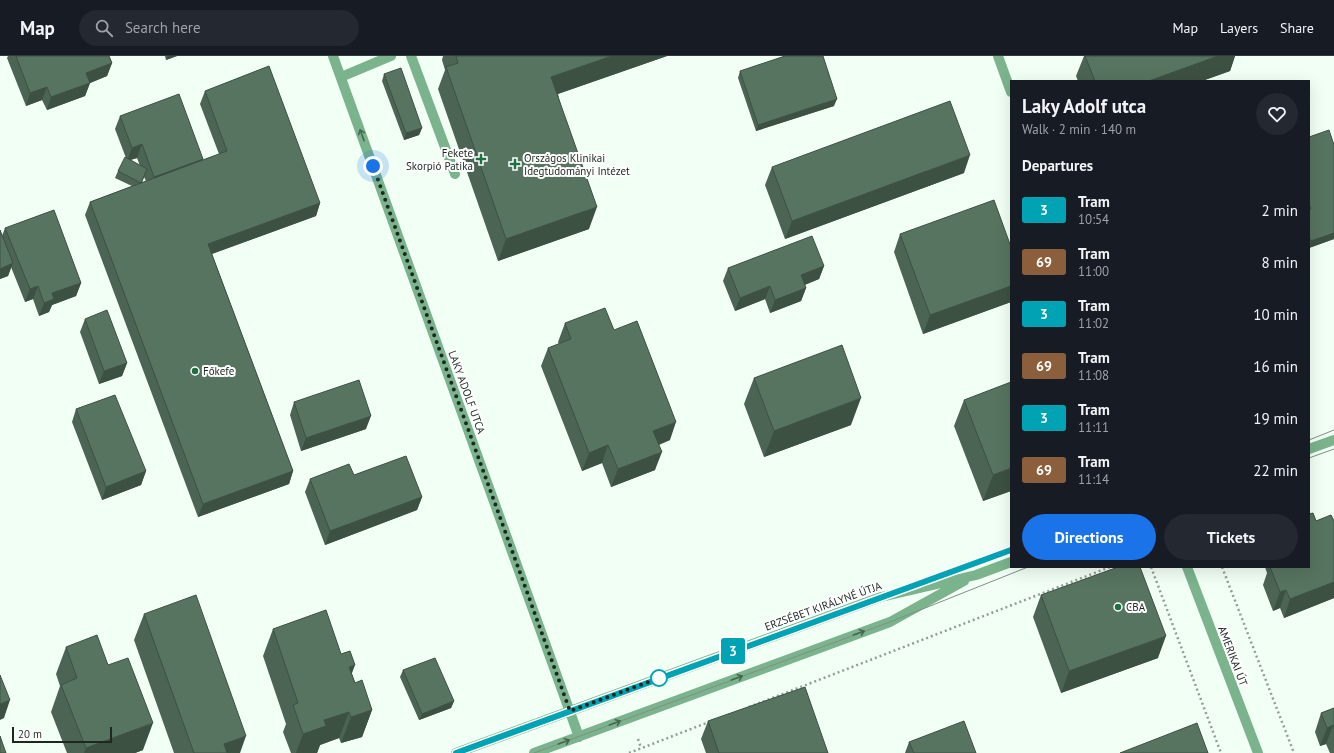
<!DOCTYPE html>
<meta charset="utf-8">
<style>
body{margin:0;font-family:"PT Sans",sans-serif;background:#242831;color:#f1f3f6;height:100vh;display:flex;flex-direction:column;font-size:15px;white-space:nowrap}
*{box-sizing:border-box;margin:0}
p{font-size:13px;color:#9ea1a6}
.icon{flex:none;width:22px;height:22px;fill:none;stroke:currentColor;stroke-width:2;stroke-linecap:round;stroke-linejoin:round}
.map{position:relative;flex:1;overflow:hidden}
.drawer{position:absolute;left:1010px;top:24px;width:300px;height:488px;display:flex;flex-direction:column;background:#171b24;border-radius:0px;box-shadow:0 4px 16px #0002}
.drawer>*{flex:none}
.badge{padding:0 8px;border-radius:3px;font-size:14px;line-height:26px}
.scale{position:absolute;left:12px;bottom:10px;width:100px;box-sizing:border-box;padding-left:4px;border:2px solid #1c2820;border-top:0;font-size:11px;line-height:14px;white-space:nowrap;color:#1c2820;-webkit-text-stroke:3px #fff;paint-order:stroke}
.you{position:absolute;width:20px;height:20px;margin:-10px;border:3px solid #fff;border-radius:50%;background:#1a73e8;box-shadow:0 0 0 6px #1a73e833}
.map>.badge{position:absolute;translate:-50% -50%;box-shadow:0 0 0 2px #fff}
h2{padding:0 12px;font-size:15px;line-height:36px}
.round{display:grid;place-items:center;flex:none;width:42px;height:42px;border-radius:21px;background:#242831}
.summary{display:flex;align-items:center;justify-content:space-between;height:68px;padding:0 12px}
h1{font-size:19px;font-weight:700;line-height:30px}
.cta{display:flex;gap:8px;margin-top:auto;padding:8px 12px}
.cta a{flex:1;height:46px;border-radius:24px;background:#1a73e8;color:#fff;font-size:16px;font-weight:700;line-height:46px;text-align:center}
.cta a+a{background:#242831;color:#f1f3f6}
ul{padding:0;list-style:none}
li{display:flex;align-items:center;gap:12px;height:52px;padding:0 12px}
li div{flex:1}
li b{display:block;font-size:15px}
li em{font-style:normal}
li .badge{min-width:44px;font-weight:700;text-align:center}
header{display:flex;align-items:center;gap:24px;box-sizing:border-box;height:56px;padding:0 20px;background:#171b24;border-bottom:1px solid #363941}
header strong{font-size:19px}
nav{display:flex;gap:22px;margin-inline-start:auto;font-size:14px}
.search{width:280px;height:36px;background:#242831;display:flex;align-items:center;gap:10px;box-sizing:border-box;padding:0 14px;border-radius:22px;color:#9ea1a6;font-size:15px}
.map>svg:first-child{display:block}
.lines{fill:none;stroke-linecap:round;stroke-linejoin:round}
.path{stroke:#929e95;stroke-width:2.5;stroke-dasharray:2 3;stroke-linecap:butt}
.minor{stroke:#7ab38c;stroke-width:10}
.tram{stroke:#828f86;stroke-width:1}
.wall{fill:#4b6453;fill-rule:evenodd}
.shaded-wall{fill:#3d5143}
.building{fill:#577460;stroke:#3d5143}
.oneway{stroke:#466751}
.line-casing{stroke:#fff;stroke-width:9}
.line{stroke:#00a3b4;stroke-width:6}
.walk{stroke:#1c2820;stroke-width:4;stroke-dasharray:0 7.2}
.poi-dot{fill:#1e7041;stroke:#fff;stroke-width:1.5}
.stop-dot{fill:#fff;stroke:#00a3b4;stroke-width:2}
.labels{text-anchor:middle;stroke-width:4;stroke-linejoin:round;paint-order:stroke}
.poi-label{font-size:11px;fill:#1c2820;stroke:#fff;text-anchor:start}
.street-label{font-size:11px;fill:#1c2820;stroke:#fff}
</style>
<header>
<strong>Map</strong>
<div class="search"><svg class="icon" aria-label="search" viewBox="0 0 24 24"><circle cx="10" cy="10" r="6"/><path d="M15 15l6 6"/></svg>Search here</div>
<nav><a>Map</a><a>Layers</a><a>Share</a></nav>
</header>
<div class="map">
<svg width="1334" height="697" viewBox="0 0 1334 697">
<rect width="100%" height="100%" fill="#f2fff5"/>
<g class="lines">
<path class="path" d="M1151 511 1221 697
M1222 511 1294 697
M749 651 1110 511
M638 683 641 692
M629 697 709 666"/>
<path class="minor" d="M333 0 579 681
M411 0 455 118
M998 0 1011 36
M341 21 391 0
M1309 393 1334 384
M1187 511 1258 697
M456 697 881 541 976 519 1011 506
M534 697 890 566 964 525"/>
<path class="tram" d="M1309 384 1334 374
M1309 402 1334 393
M456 697 1011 494
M534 697 890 566 1028 511"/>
</g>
<path class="wall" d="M8 0H109L112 7 107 20 90 27 85 40 47 54 42 44 26 50 7 2Z
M165 0H177L166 4Z
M443 0H667L558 38 589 173 498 205 438 33 445 14 442 4Z
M1084 0H1235L1230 15 1202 25H1078L1076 20Z
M740 15 834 50 756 75 738 22Z
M384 18 422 72 419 79 404 84 382 25Z
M205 35 320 147 316 160 212 198 293 415 289 428 198 461 85 159 90 146 132 130 115 122 118 115 126 102 115 73 120 60 203 103V104L219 98 200 48ZM137 102 140 110 130 104ZM144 121 146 125 142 127Z
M1309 81 1334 89V184V183L1309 192Z
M772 111 964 117 785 183 765 129Z
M5 172 81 227 76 240 52 249 49 256 39 260 33 243 25 246 11 211 8 220 0 223V174L2 180Z
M900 178 1011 191V246L923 278 894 196Z
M824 210 819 223 805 229 806 232 801 245 770 257 765 243 735 255 723 225 728 212Z
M85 263 127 307 122 320 99 328 80 276Z
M565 267 614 274 670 384 659 389 655 414 611 431 602 407 582 415 541 310 548 292 559 288 558 286Z
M754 322 851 369 764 401 744 348Z
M964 344 1011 435 983 445 954 370Z
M294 346 366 373 301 395 290 359Z
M76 353 146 415 141 429 102 444 72 366Z
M354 419 422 441 417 454 325 489 305 436 310 423Z
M1313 457 1316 465 1331 459 1334 465V542L1284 562 1280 552 1273 555 1263 529 1267 517 1265 511H1309V458Z
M1041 539 1158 602 1061 637 1033 561Z
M144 558 240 697H174L134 584Z
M273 573 341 598 352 618 355 627 372 654 362 681 341 687 339 682 320 689 317 697H291L283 676 286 668 263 600Z
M66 591 108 609 143 694 135 697H67L51 656 60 630 56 618Z
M403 614 454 645 451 652 419 664 400 621Z
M1334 652V697H1330L1326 688 1320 690 1315 676 1321 657Z
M708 665 828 697H706L701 683Z
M909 686 976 697H905Z"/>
<path class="shaded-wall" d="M168 0H177L166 4Z
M612 0H667L543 43 551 21Z
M1218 0H1235L1230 15 1202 25H1149Z
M112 7 107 20 90 27 85 40 47 54 51 41 86 17Z
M47 31 42 44 26 50 30 37Z
M837 43 834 50 756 75 758 69Z
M422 72 419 79 404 84 406 77Z
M142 88 137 102 127 105 132 92Z
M970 99 964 117 785 183 792 165Z
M203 103 198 116 149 134 154 121Z
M320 147 316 160 203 201 208 188Z
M597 151 589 173 498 205 506 183Z
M1334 177V183L1309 192 1311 185Z
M13 207 8 220 0 223V213Z
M824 210 819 223 796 232 801 219Z
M81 227 76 240 52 249 49 256 39 260 44 247 52 237Z
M38 230 33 243 25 246 30 233Z
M770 230 765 243 735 255 740 242Z
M1011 230V246L923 278 930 259Z
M806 232 801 245 770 257 775 244Z
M127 307 122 320 99 328 104 315Z
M861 342 851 369 764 401 774 375Z
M371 360 366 373 301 395 306 382Z
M676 366 670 384 647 393 653 375Z
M608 389 602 407 582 415 589 397Z
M662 396 655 414 611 431 618 413Z
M1011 412V435L983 445 993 419Z
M146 415 141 429 102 444 106 431Z
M293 415 289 428 198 461 203 448Z
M422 441 417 454 325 489 330 475Z
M1334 526V542L1284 562 1290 543Z
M1286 534 1280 552 1273 555 1280 536Z
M1166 580 1158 602 1061 637 1069 615Z
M355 609 345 636 349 611Z
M10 644 4 662 0 664V648Z
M454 645 451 652 419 664 422 658Z
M372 654 362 681 341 687 351 661Z
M349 656 339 682 320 689 317 697H296L303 678 324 664Z
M153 667 143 694 135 697H84L86 692Z
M1333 669 1326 688 1320 690 1327 672Z
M246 680 240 697H220L224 688Z"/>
<path class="building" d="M16 0H109L112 7 86 17 90 27 51 41 47 31 30 37Z
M456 0H612L551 21 597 151 506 183 446 11 458 7Z
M785 0H823L837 43 758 69 740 15Z
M1085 0H1218L1149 25H1095Z
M269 10 320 147 208 188 293 415 203 448 90 146 227 95 205 35Z
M401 12 422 72 406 77 384 18Z
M179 38 203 103 154 121 142 88 132 92 120 60Z
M950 45 970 99 792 165 772 111Z
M1329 74 1334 89V177L1311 185 1309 181V154L1311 153 1309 148V81Z
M125 101 147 113 141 127 118 115Z
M994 144 1011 191V230L930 259 900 178Z
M54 154 81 227 52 237 54 243 44 247 38 230 30 233 5 172Z
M0 174 13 207 0 213Z
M812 180 824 210 801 219 806 232 775 244 770 230 740 242 728 212Z
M605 252 614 274 637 265 676 366 653 375 662 396 618 413 608 389 589 397 548 292 571 283 565 267Z
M107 254 127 307 104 315 85 263Z
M842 289 861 342 774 375 754 322Z
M359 324 371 360 306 382 294 346Z
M1011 326V412L993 419 964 344Z
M115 339 146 415 106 431 76 353Z
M406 400 422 441 330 475 310 423 349 408 354 419Z
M1313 457 1316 465 1331 459 1334 465V526L1290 543 1286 534 1280 536 1270 511H1309V458Z
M1118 511H1140L1166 580 1069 615 1041 539Z
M196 539 246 680 224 688 227 697H194L144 558Z
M326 554 341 598 350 595 355 609 349 611 355 627 362 624 372 654 351 661 349 656 324 664 326 670 303 678 293 649 298 647 273 573Z
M97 579 108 609 128 602 153 667 86 692 61 629 77 622 66 591Z
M435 602 454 645 422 658 403 614Z
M0 619 10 644 0 648Z
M805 631 828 697H719L708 665Z
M1334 652V673L1333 669 1327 672 1321 657Z
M964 665 976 697H914L909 686Z
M1197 667 1208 697H1120Z
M0 680 6 697H0Z"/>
<defs><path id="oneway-shaft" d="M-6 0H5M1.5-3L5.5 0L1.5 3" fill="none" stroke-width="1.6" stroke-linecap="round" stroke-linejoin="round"/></defs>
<g class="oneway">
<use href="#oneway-shaft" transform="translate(362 79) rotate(-110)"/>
<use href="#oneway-shaft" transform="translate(859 577) rotate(-20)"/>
<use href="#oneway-shaft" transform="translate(737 622) rotate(-20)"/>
<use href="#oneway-shaft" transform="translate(615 667) rotate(-20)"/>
<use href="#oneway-shaft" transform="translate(564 686) rotate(-20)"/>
</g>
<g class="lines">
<g class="line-casing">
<path id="line" d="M456 697 1011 494"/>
</g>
<use href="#line" class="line"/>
<path class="walk" d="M373 110 570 655 659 622"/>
</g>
<g class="poi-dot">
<path d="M479 97h4v4h4v4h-4v4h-4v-4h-4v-4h4z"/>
<path d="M513 102h4v4h4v4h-4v4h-4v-4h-4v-4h4z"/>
<circle cx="195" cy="315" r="4"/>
<circle cx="1118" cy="551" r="4"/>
</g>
<circle class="stop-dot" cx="659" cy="622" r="8"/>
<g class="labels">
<g class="poi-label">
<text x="473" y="101" text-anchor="end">Fekete<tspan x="473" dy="13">Skorpió Patika</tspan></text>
<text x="524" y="106">Országos Klinikai<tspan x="524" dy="13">Idegtudományi Intézet</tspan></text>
<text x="203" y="319">Főkefe</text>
<text x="1126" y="555">CBA</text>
</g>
<g class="street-label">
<text transform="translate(467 336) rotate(70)" y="4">LAKY ADOLF UTCA</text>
<text transform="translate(823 550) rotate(-20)" y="4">ERZSÉBET KIRÁLYNÉ ÚTJA</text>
<text transform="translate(1233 600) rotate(69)" y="4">AMERIKAI ÚT</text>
</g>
</g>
</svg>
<div class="scale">20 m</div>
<div class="you" style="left:373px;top:110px"></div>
<b class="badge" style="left:733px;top:595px;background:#00a3b4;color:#fff">3</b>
<section class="drawer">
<div class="summary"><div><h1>Laky Adolf utca</h1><p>Walk · 2 min · 140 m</p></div><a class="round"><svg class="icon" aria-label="heart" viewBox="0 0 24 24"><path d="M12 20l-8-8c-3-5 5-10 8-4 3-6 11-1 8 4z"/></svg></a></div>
<h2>Departures</h2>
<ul>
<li><span class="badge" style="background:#00a3b4;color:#fff">3</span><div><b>Tram</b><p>10:54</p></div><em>2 min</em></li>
<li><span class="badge" style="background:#8b5e3c;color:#fff">69</span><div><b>Tram</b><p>11:00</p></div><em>8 min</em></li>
<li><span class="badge" style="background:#00a3b4;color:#fff">3</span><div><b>Tram</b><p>11:02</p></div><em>10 min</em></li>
<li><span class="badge" style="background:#8b5e3c;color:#fff">69</span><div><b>Tram</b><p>11:08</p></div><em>16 min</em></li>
<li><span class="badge" style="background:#00a3b4;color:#fff">3</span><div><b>Tram</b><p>11:11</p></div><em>19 min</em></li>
<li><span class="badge" style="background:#8b5e3c;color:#fff">69</span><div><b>Tram</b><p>11:14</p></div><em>22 min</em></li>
</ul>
<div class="cta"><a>Directions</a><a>Tickets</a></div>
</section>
</div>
